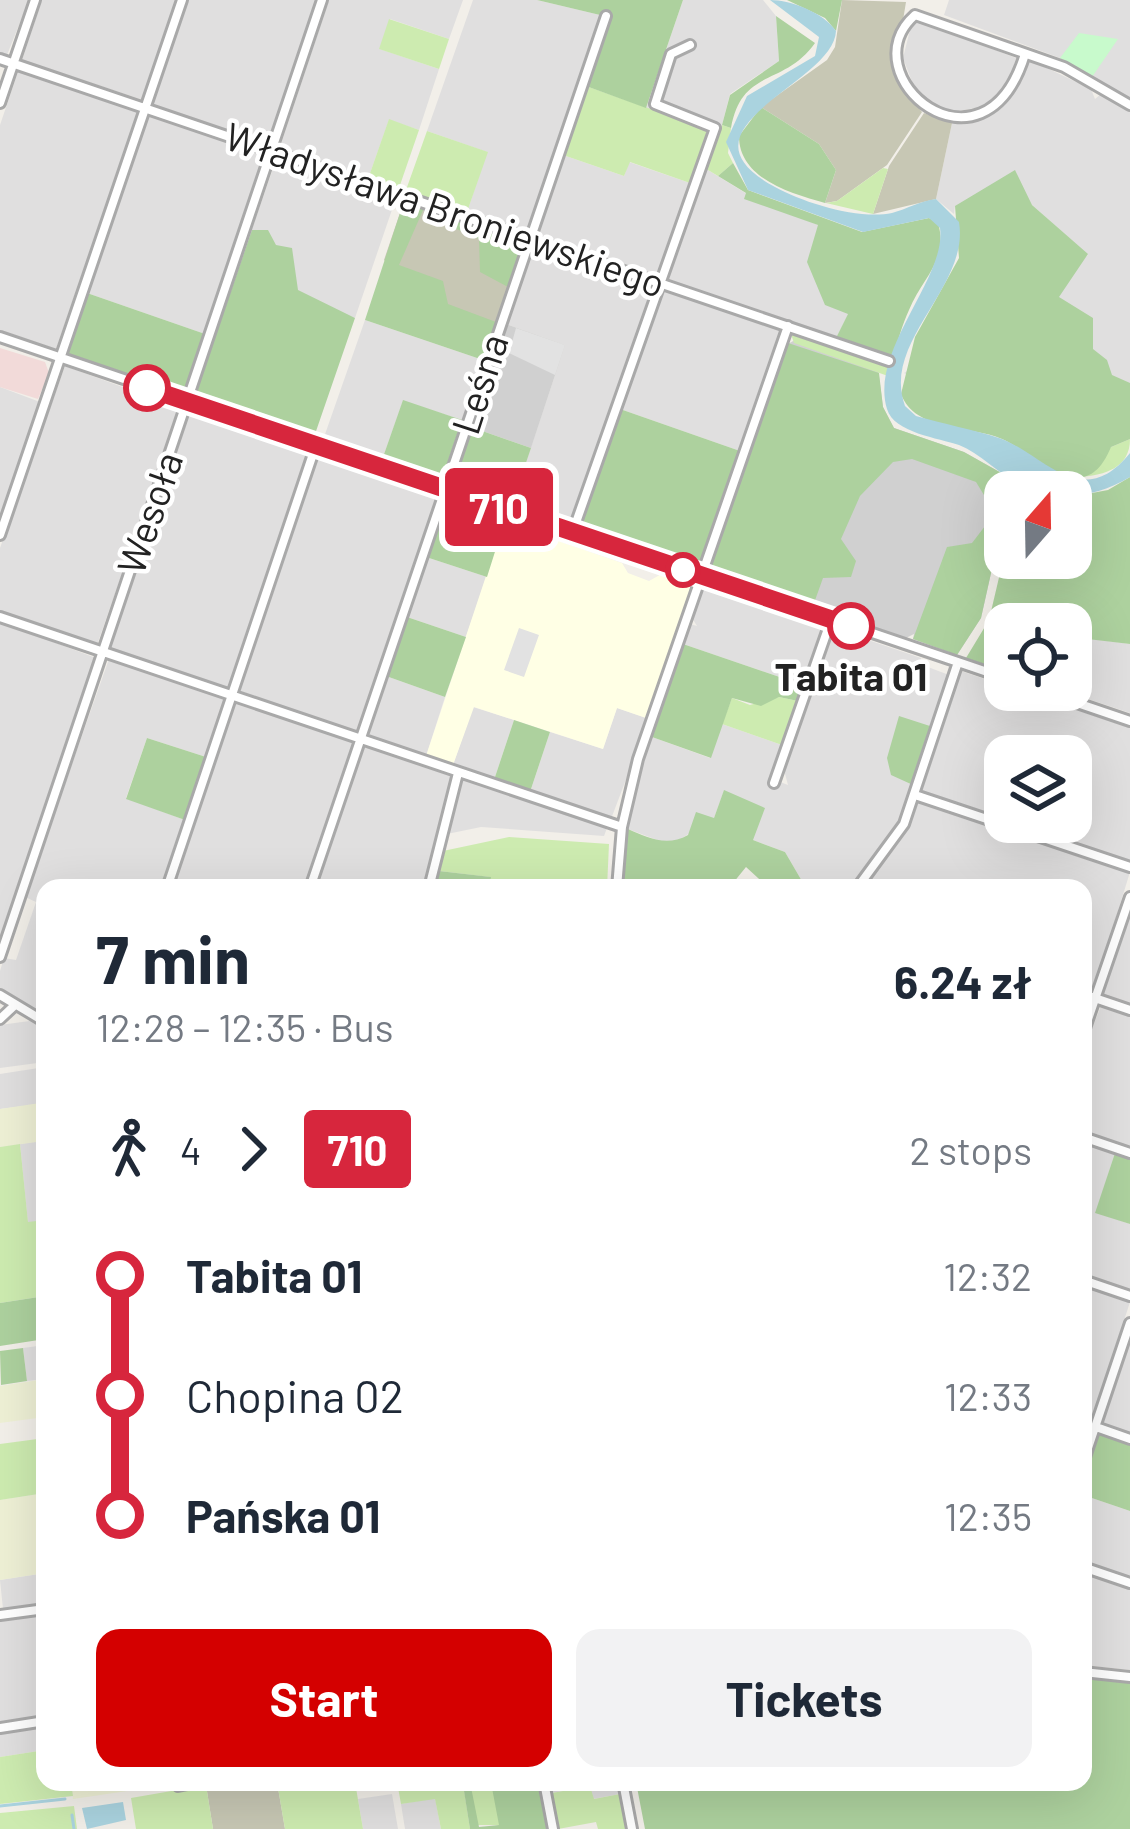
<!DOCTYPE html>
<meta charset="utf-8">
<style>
body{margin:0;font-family:Barlow,sans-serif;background:#f2f2f3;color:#1f2937;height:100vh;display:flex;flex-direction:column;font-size:45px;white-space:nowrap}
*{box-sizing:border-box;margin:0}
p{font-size:39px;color:#747a83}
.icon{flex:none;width:66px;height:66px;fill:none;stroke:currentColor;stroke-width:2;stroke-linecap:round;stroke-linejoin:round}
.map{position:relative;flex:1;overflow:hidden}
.side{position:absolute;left:36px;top:879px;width:1056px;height:912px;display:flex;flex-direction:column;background:#fff;border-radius:24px;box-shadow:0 12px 48px #0002}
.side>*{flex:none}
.badge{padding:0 24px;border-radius:9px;font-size:42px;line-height:78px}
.needle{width:78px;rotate:20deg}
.buttons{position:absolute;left:984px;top:471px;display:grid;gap:24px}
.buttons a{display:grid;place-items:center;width:108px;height:108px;border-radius:24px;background:#fff;box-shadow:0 12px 48px #0002;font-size:60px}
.map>.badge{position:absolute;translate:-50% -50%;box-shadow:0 0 0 6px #fff}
.legs{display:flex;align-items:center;gap:18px;height:132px;padding:0 60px;font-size:39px}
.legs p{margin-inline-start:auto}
.headline{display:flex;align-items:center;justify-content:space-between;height:204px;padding:0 60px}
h1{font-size:66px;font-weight:700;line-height:90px}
.cta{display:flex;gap:24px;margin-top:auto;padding:24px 60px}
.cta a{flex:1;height:138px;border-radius:24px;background:#d40000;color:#fff;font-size:48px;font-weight:700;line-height:138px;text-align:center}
.cta a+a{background:#f2f2f3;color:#1f2937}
ul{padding:0 60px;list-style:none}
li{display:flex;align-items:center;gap:42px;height:120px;font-size:45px}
li i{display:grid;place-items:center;width:18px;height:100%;margin:0 15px;background:currentColor}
li i::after{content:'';width:30px;height:30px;margin:-15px;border:9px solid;border-radius:50%;background:#fff}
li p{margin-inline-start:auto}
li:first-child i{background:linear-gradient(#0000 50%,currentColor 0)}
li:last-child i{background:linear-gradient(currentColor 50%,#0000 0)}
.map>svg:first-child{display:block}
.residential{fill:#e0dfdf}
.commercial{fill:#f2dad9}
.education{fill:#ffffe5}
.religious{fill:#d0d0d0}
.construction{fill:#c7c7b4}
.farmland{fill:#eef0d5}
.grass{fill:#cdebb0}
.forest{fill:#add19e}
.park{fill:#c8facc}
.parking{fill:#e2e2e2}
.water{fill:#aad3df}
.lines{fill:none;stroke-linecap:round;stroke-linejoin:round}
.stream{stroke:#aad3df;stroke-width:3}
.minor-casing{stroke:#a9a9a9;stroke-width:14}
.minor{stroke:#fff;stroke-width:8}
.line-1-casing{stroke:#fff;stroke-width:27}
.line-1{stroke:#d7263d;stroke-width:18}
.stop-1-dot{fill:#fff;stroke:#d7263d;stroke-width:6}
.labels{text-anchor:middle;stroke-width:9;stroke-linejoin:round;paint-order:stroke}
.street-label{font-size:39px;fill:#222;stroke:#fff}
.stop-label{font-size:39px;font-weight:bold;fill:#222;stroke:#fff}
</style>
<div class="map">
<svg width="1130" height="1829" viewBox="0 0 1130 1829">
<rect width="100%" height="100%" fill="#f2efe9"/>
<path class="residential" d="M0 0H29L7 55 0 52Z
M42 0H176L143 100 22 60Z
M187 0H319L270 144 152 104Z
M329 0H463L449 39 390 19 380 49 439 69 419 130 389 120 368 179 280 147Z
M473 0H537L600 15 526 232 467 212 487 152 427 131Z
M683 0H763L776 16 779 61 730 94 722 125 704 119 700 127 646 108Z
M949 0H1130V98L1060 58 944 15Z
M917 20 1016 58 1010 83 991 105 948 113 917 95 903 58 912 22Z
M1030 60 1091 89 1095 99 1101 94 1130 110V439L1111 447 1079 477 904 373 1088 255 1032 205 955 206 954 214 936 199 952 123 978 121 1001 108Z
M19 69 138 111 56 349 0 330V125Z
M148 114 266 154 205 334 87 293Z
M563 155 624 176 629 162 690 183 658 275 535 234Z
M277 157 396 198 355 318 235 278Z
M703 167 747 194 818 225 849 313 836 338 665 279Z
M533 244 653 286 570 524 512 504 565 345 506 324Z
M661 289 781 331 740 451 620 409Z
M365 320 483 360 462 420 403 401 382 460 323 440Z
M65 366 180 408 97 645 0 612V548Z
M0 387 40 402 0 519Z
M190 410 308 456 229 690 110 650Z
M318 454 438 495 358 734 238 690Z
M426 557 487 577 466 637 407 617Z
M704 584 823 625 803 685 683 644 690 624 697 626 692 618Z
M0 622 96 658 0 941Z
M833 628 921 658 920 664 949 675 897 831 905 832 916 804 924 801 1130 872 1093 992 1083 989V888H806L785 852 753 840 724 791 714 818 679 840 665 843 628 829 630 799 652 737 710 758 722 724 782 745 770 778 788 785 784 770Z
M1078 637 1130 644V713L1061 690H1071Z
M109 659 226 698 206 757 147 738 126 798 185 820 162 888H45V1016L0 988V971L4 958 16 960 36 902 25 897Z
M961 671 1130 728V862L1012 822H1071V756H1005V820L919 791Z
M386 676 445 697 426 756 367 735Z
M235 702 354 742 305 888H172Z
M473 707 514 720 494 780 453 765Z
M617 708 649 719 611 819 530 792 550 732 603 749Z
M363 746 453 776 422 888H315Z
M462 779 580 817 607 828 604 836 481 827 447 834Z
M1130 911V1004L1102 995Z
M1101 1006 1130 1015V1148L1083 1132V1051Z
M37 1020 45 1031V1062L0 1068V1025Z
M45 1067V1220L28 1223 20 1144 44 1140 40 1104 0 1109V1074Z
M1083 1142 1115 1153 1096 1212 1130 1224V1291L1083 1275Z
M1083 1286 1130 1302 1083 1447Z
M1130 1340V1434L1104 1425 1103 1419Z
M45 1345V1379L27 1381 23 1348Z
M1083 1495 1130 1511V1577L1083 1562Z
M1083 1571 1130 1587V1670L1083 1665Z
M45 1573V1603L3 1609 0 1580Z
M45 1614V1719L0 1726V1621Z
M45 1726V1750L0 1757V1733Z
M550 1782H618L620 1794 593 1799 589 1786 552 1793Z
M392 1794 398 1829H363L358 1799Z
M435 1798 441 1829H405L401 1804Z"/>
<path class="commercial" d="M0 348 45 362 49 373 38 399 0 387Z"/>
<path class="education" d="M504 522 622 563 628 573 649 581 667 571 696 582 649 719 617 708 603 749 474 707 453 765 426 756Z"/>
<path class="religious" d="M506 324 565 345 531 448 471 427Z
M791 333 877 361 883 407 894 428 964 452 1012 479 981 618 957 655 913 639 914 634 906 638 708 571 786 345 795 340Z"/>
<path class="construction" d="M842 0 906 2 895 69 904 91 922 112 887 165 837 201 825 203 836 170 819 144 761 107 827 60 835 47Z
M924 113 952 123 936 199 873 214 889 166Z
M404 201 524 242 483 360 384 260Z
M221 1782H277L285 1829H213L206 1785Z"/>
<path class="farmland" d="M40 1103 44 1141 0 1147V1109Z
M45 1379V1417L0 1423V1386Z
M45 1493V1573L0 1580V1500Z
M71 1782H189L73 1799Z"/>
<path class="grass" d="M389 19 449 39 439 69 379 49Z
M586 86 710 130 690 183 630 162 624 176 563 155Z
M389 119 419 130 399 188 368 179Z
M722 125 731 128 728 153 733 163 718 176 703 167Z
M427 131 488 152 467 212 406 190Z
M883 168 888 169 873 214 826 203 837 201Z
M791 334 891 366 888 376 794 343Z
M1130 439C1130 468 1105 475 1080 477L1111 447Z
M779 697 798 701 782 745 722 724 732 698 750 705Z
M509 837 609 844 607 888H489L490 877 439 871 443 851Z
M20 1144 28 1222 45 1220V1296L0 1303V1147Z
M45 1438V1493L0 1500V1444Z
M45 1750V1782H71L73 1796 0 1804V1757Z
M277 1782H355L363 1829H285Z
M397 1782H463L459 1787 464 1790 470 1829H441L435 1799 401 1804Z
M470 1782H539L540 1792 526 1783 499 1825H476Z
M206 1785 213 1829H136L131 1798Z
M590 1786 594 1799 620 1794 627 1829H598L596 1822 558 1829 552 1793Z
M74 1806 77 1829H0V1813Z"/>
<path class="forest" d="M537 0H683L646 108 586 86 606 30 597 25 600 15Z
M787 0H842L836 31 825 18Z
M776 16 815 43C784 87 742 67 731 128L722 125 730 95 779 61Z
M761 107 819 144 836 170 825 203C791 193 739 179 739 136Z
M733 163 748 190 862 232 929 218 938 223C949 260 922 278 909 310 902 325 898 341 893 357L836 338 848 314 825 305 807 262 818 225 744 199 746 193 718 176Z
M1015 170 1032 205 1088 254 1059 297 1093 318V349L1107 360 1112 375 1130 383V439L1111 447C1084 513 1037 454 1002 439 970 425 915 432 901 394L915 337 959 258 955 206Z
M404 201 424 208 399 265 443 281 448 304 496 322 483 360 365 320Z
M444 214 524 242 508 287 480 272 479 239 443 223Z
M252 230H268L276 245 292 248 298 290 355 318 314 437 195 395Z
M87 293 205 334 185 393 66 353Z
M788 343 879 373 883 407 894 428 964 452 1012 479 981 618 957 655 913 639 947 547 972 543 995 513 976 482 912 459 893 462 860 496 841 539 856 561 851 577 823 578 813 606 708 571Z
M403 400 462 420 442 479 382 460Z
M620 409 740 451 702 561 692 565 581 526Z
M471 427 531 448 512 504 452 483Z
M1130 477V644L1079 638 1071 660V624H1005V671L966 658 989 620 1005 552V558H1071V497L1108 490Z
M446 497 506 517 487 577 426 557Z
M407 617 466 637 445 697 386 676Z
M683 644 803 685 798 701 779 697 761 706 732 698 711 758 652 737Z
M899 716 933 727 913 785 891 775 887 758Z
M514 720 550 732 530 792 494 780Z
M147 738 206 757 185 820 126 799Z
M724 790 765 808 753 840 785 852 806 888H769L746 867 729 888H623L628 829C648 838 667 847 688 835L696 812 714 818Z
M439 871 491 877 489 888H434Z
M1115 1153 1130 1158V1224L1095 1213Z
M45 1296V1339L0 1346V1303Z
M23 1348 27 1381 1 1385 0 1351Z
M1098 1433 1130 1444V1511L1083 1495V1475Z
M1083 1678 1130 1683V1829H645L636 1782H1083Z
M463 1782H470L479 1827 499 1825 492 1788 527 1783 540 1792 547 1829H470L464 1791 459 1787Z"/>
<path class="park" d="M1079 33 1118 39 1092 77 1060 58Z"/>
<path class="parking" d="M516 328 565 345 555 375 509 353Z
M519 628 539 635 524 677 504 670Z"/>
<path class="water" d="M770 0C791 0 824 13 836 31 834 84 666 128 775 187 804 203 859 220 892 213 907 209 920 201 936 199L959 222C970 287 881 341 905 406L916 416C943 424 972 429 999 438 1043 453 1081 514 1130 453V477C1098 496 1071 499 1037 492 1010 486 986 456 959 445 939 438 894 433 887 409 869 350 947 278 940 228L929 218 863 232 748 190 726 142 747 96 815 56 819 37Z
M123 1802 126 1820 87 1829 82 1808Z"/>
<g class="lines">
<path class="stream" d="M0 1806 65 1799
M72 1815 74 1829"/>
<g class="minor-casing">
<path id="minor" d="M1025 54C984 189 847 75 915 15L1064 67 1130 105
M0 59 889 361
M0 103 35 0
M0 337 1005 678
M573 531 715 128 655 104 671 54 690 45
M0 535 182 0
M0 617 622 827
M1039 690 1130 721
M774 783 831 620
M915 795 1130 867
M167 888 316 445
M310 888 606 16
M429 888 458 773
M617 888 622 827 638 759 788 326
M857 888 904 824 958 662
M0 957 322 0
M1083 994 1130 1010
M0 995 45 1022
M0 1019 15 1005
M1083 1034 1130 897
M1083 1137 1130 1153
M1083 1280 1130 1296
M1096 1427 1130 1439
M1083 1463 1130 1323
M1083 1567 1130 1583
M0 1615 45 1609
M1083 1672 1130 1677
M0 1728 45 1721
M544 1782 553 1829
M623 1782 632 1829
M178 1786 198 1782"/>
</g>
<use href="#minor" class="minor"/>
</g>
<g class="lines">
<g class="line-1-casing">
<path id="line-1" d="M147 388 851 626"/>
</g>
<use href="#line-1" class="line-1"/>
</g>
<g class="stop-1-dot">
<circle cx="147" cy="388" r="21"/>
<circle cx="683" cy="570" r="15"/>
<circle cx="851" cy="626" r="21"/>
</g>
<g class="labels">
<g class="street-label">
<text transform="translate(445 210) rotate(19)" y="14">Władysława Broniewskiego</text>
<text transform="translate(480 384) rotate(-72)" y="14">Leśna</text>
<text transform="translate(150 513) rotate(-71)" y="14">Wesoła</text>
</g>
<g class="stop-label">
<text x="851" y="691">Tabita 01</text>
</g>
</g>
</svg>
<div class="buttons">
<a><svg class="needle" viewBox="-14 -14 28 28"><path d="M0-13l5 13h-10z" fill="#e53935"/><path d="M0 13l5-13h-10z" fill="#747a83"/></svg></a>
<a><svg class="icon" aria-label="locate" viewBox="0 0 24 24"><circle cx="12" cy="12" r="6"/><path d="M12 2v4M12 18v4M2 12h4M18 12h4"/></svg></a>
<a><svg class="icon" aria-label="layers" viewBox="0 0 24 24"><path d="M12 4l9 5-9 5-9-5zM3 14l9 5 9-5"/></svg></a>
</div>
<b class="badge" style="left:499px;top:507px;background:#d7263d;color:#fff">710</b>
<section class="side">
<div class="headline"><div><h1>7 min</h1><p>12:28 – 12:35 · Bus</p></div><b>6.24 zł</b></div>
<div class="legs"><svg class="icon" aria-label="walk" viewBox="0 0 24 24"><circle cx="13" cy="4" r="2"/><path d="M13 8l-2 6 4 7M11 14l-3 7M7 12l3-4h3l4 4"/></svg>4<svg class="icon" aria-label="forward" viewBox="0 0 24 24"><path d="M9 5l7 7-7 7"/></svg><b class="badge" style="background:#d7263d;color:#fff">710</b><p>2 stops</p></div>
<ul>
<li><i style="color:#d7263d"></i><b>Tabita 01</b><p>12:32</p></li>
<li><i style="color:#d7263d"></i><span>Chopina 02</span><p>12:33</p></li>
<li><i style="color:#d7263d"></i><b>Pańska 01</b><p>12:35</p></li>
</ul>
<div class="cta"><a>Start</a><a>Tickets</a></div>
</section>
</div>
